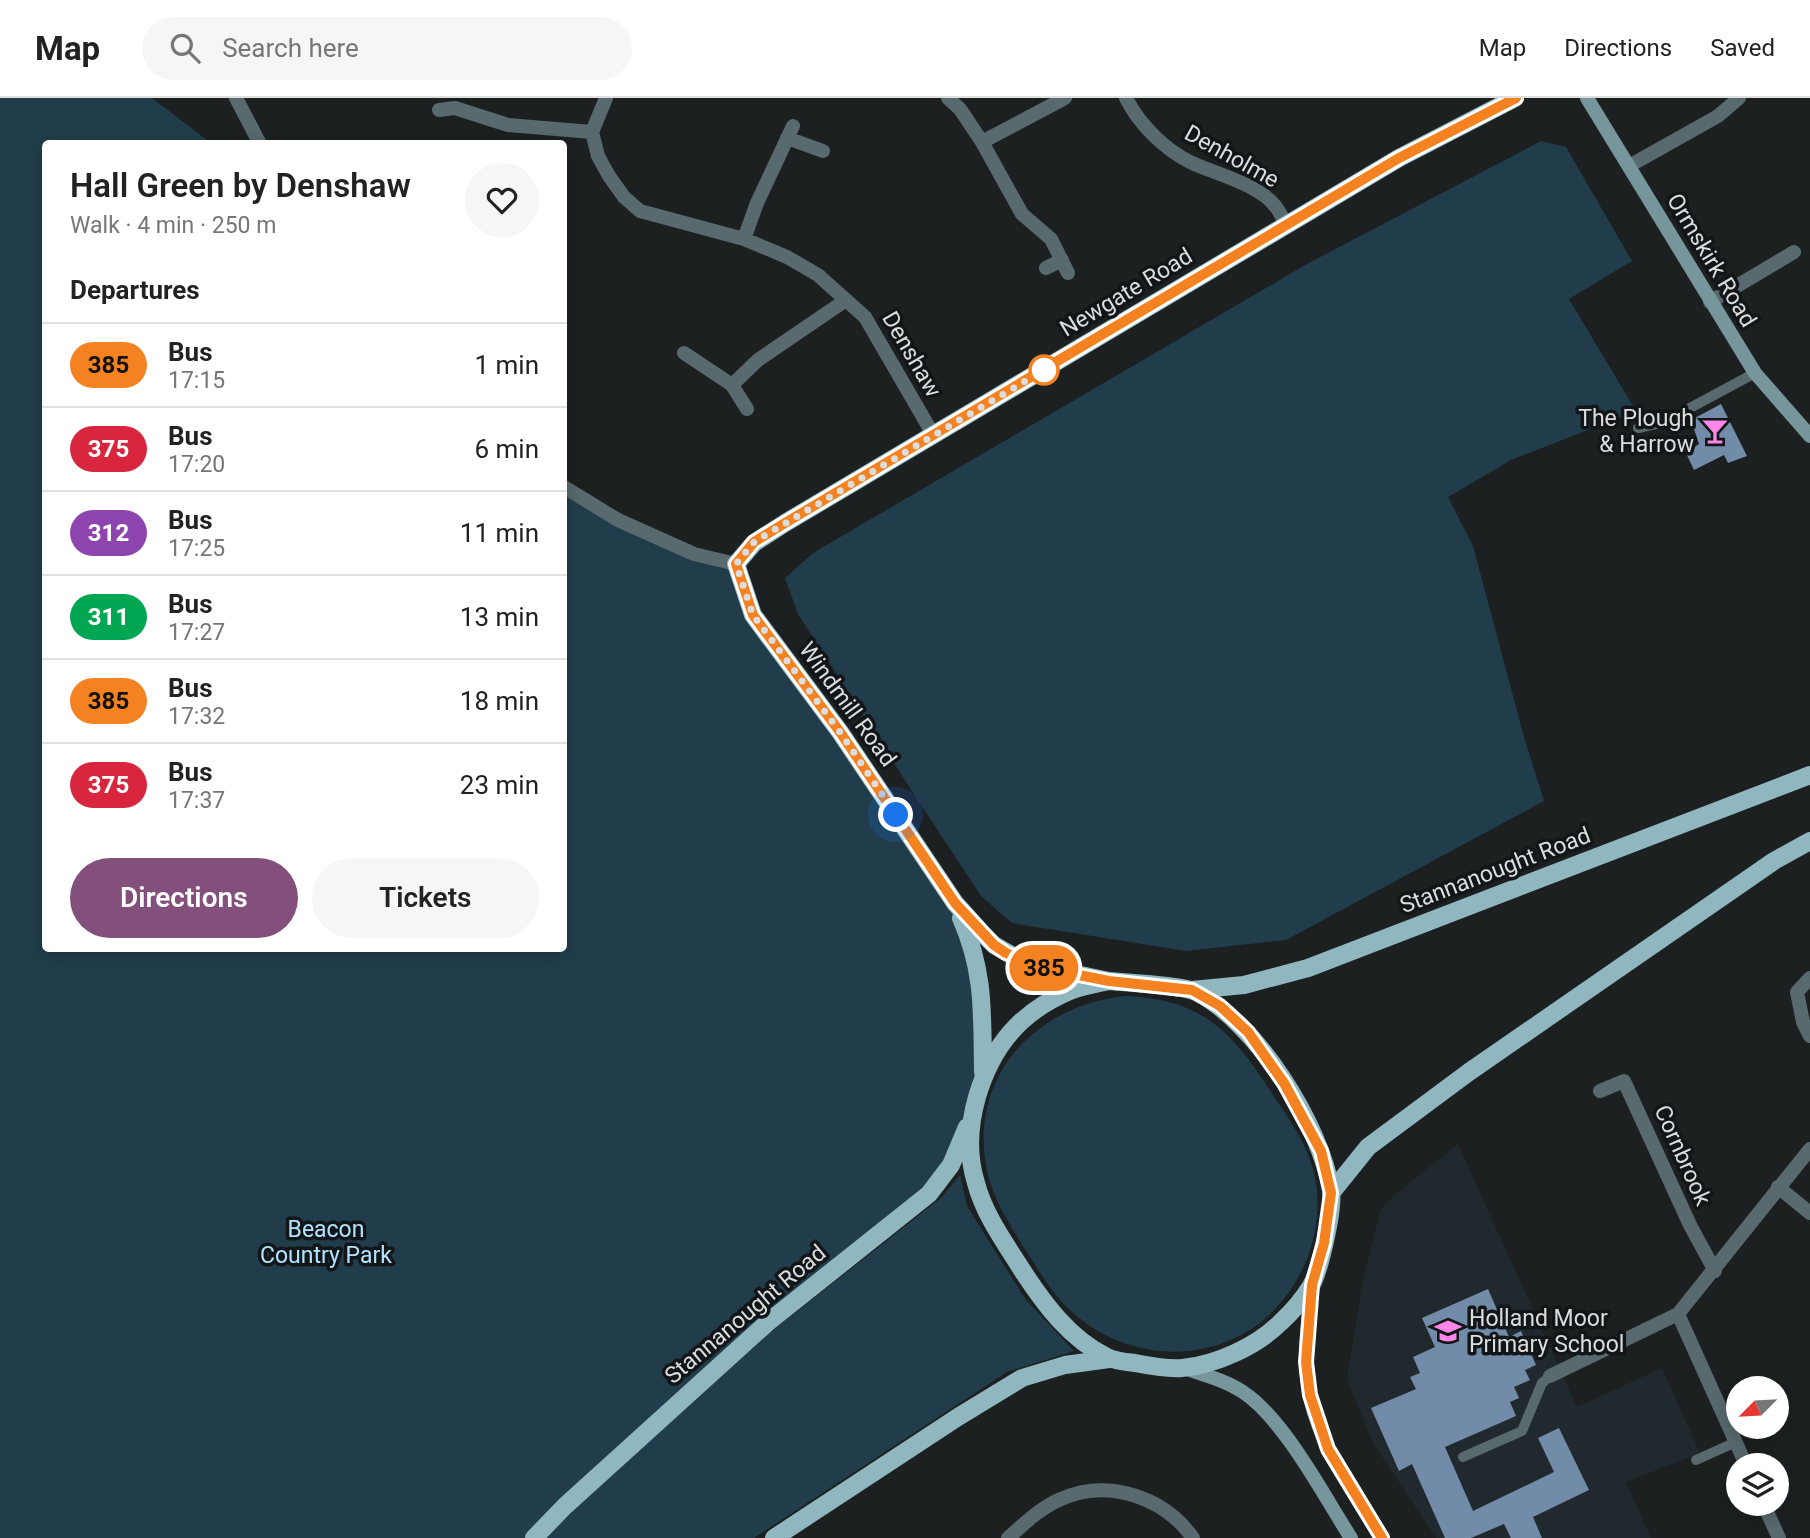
<!DOCTYPE html>
<meta charset="utf-8">
<style>
body{margin:0;font-family:Roboto,sans-serif;background:#f6f6f6;color:#222;height:100vh;display:flex;flex-direction:column;font-size:26px;white-space:nowrap}
*{box-sizing:border-box;margin:0}
p{font-size:23px;color:#767676}
.icon{flex:none;width:38px;height:38px;fill:none;stroke:currentColor;stroke-width:2;stroke-linecap:round;stroke-linejoin:round}
.map{position:relative;flex:1;overflow:hidden}
.drawer{position:absolute;left:42px;top:42px;width:525px;height:812px;display:flex;flex-direction:column;background:#fff;border-radius:7px;box-shadow:0 4px 18px #0003}
.drawer>*{flex:none}
.badge{padding:0 14px;border-radius:23px;font-size:24px;line-height:46px}
.needle{width:46px;rotate:246deg}
.controls{position:absolute;left:1726px;top:1278px;display:grid;gap:14px}
.controls a{display:grid;place-items:center;width:63px;height:63px;border-radius:50%;background:#fff;box-shadow:0 4px 18px #0003;font-size:35px}
.you{position:absolute;width:35px;height:35px;margin:-18px;border:5px solid #fff;border-radius:50%;background:#1a73e8;box-shadow:0 0 0 10px #1a73e833}
.map>.badge{position:absolute;translate:-50% -50%;box-shadow:0 0 0 4px #fff}
h2{padding:0 28px;font-size:26px;line-height:63px}
.round{display:grid;place-items:center;flex:none;width:74px;height:74px;border-radius:37px;background:#f6f6f6}
.overview{display:flex;align-items:center;justify-content:space-between;height:119px;padding:0 28px}
h1{font-size:33px;font-weight:600;line-height:52px}
.action{display:flex;gap:14px;margin-top:auto;padding:14px 28px}
.action a{flex:1;height:80px;border-radius:42px;background:#834f7b;color:#fff;font-size:28px;font-weight:600;line-height:80px;text-align:center}
.action a+a{background:#f6f6f6;color:#222}
ul{padding:0;list-style:none}
li{display:flex;align-items:center;gap:21px;height:84px;padding:0 28px;border-top:2px solid #e0e0e0}
li div{flex:1}
li b{display:block;font-size:26px}
li em{font-style:normal}
li .badge{min-width:77px;font-weight:700;text-align:center}
header{display:flex;align-items:center;gap:42px;box-sizing:border-box;height:98px;padding:0 35px;background:#fff;border-bottom:2px solid #e0e0e0}
header strong{font-size:33px}
nav{display:flex;gap:38px;margin-inline-start:auto;font-size:24px}
.search{width:490px;height:63px;background:#f6f6f6;display:flex;align-items:center;gap:18px;box-sizing:border-box;padding:0 24px;border-radius:38px;color:#767676;font-size:26px}
.map>svg:first-child{display:block}
.built{fill:#20292e}
.green{fill:#213d4b}
.building{fill:#728ba8}
.lines{fill:none;stroke-linecap:round;stroke-linejoin:round}
.lane{stroke:#586a6e;stroke-width:10}
.street{stroke:#586a6e;stroke-width:14}
.secondary{stroke:#77969c;stroke-width:14}
.primary{stroke:#90b7c0;stroke-width:18}
.line-casing{stroke:#fff;stroke-width:16}
.line{stroke:#f58220;stroke-width:10}
.walk{stroke:#dbdddf;stroke-width:7;stroke-dasharray:0 12.6}
.stop-dot{fill:#fff;stroke:#f58220;stroke-width:3.5}
.labels{text-anchor:middle;stroke-width:7;stroke-linejoin:round;paint-order:stroke}
.street-label{font-size:23px;fill:#dbdddf;stroke:#131618}
.poi-label{font-size:23px;fill:#dbdddf;stroke:#131618;text-anchor:end}
.park-label{font-size:23px;fill:#afe3fe;stroke:#131618}
</style>
<header>
<strong>Map</strong>
<div class="search"><svg class="icon" aria-label="search" viewBox="0 0 24 24"><circle cx="10" cy="10" r="6"/><path d="M15 15l6 6"/></svg>Search here</div>
<nav><a>Map</a><a>Directions</a><a>Saved</a></nav>
</header>
<div class="map">
<svg width="1810" height="1440" viewBox="0 0 1810 1440">
<rect width="100%" height="100%" fill="#1c2021"/>
<path class="built" d="M1458 1046 1577 1309 1662 1270 1700 1355 1626 1384 1651 1440H1436L1373 1345 1347 1282 1363 1180 1381 1111 1393 1098Z"/>
<path class="green" d="M0 0H152L211 45 46 46V850H564V389L618 422 736 466 744 494 971 843 983 978 951 1067 903 1118 534 1440H0Z
M1541 43 1566 49 1632 163 1569 201 1636 313 1511 362 1448 399 1473 448 1524 639 1544 703 1286 842 1186 853 1012 825 981 798 912 693 798 516 785 480 813 455 1307 166Z
M1125 898C1204 901 1233 935 1273 997 1287 1018 1302 1039 1310 1062 1330 1117 1309 1181 1267 1219 1210 1269 1125 1263 1071 1213 1051 1195 1038 1171 1023 1148 1006 1121 989 1094 985 1061 973 971 1041 907 1125 898Z
M960 1077 967 1108 1026 1202 1074 1253 1007 1274 754 1440H547L585 1400 752 1249 942 1099Z"/>
<path class="building" d="M1721 306 1747 358 1728 365 1724 357 1694 372 1686 355 1699 346 1691 322Z
M1488 1191 1509 1239 1521 1233 1536 1267 1525 1272 1530 1282 1514 1289 1519 1300 1510 1304 1516 1318 1445 1349 1473 1413 1554 1374 1538 1340 1559 1330 1589 1392 1533 1419 1542 1440H1511L1504 1426 1471 1440H1445L1412 1366 1399 1373 1371 1310 1416 1291 1410 1279 1420 1275 1413 1259 1435 1249 1422 1220Z"/>
<g class="lines">
<path class="lane" d="M1638 330 1683 320 1690 310 1755 275
M1463 1359 1522 1333 1542 1285 1550 1278
M1696 1362 1736 1344"/>
<path class="street" d="M236 0 260 46
M606 0 592 34 598 58 609 78 624 99 640 113 744 141 787 159 818 177 865 219 934 338
M948 0 960 11 982 44
M1065 0 982 44 1022 116 1051 141 1068 175
M1126 0C1139 26 1164 51 1190 64 1215 76 1259 86 1276 109 1280 114 1283 121 1287 128
M439 12 455 10 508 27 592 34
M787 40 823 53
M1629 68 1718 18 1739 0
M744 141 757 105 793 28
M1046 170 1062 162
M1710 204 1794 154
M684 255 732 287 747 311
M732 287 758 262 846 202
M564 389 618 422 694 456 736 466
M1810 880 1797 894 1803 924 1810 938
M1600 993 1624 983 1690 1127 1715 1173
M1778 1089 1810 1115
M1678 1216 1746 1367
M1550 1278 1678 1216 1810 1051
M1763 1405 1779 1440
M1008 1440C1025 1425 1040 1410 1061 1401 1108 1380 1164 1399 1193 1440"/>
<path class="secondary" d="M1587 0 1755 275 1810 338
M1312 1188C1310 1213 1305 1239 1306 1264 1306 1330 1348 1386 1382 1440
M1184 1270C1204 1277 1225 1282 1243 1294 1284 1321 1324 1398 1351 1440"/>
<path class="primary" d="M961 820C985 875 982 916 983 974
M1109 883 1038 868 1020 862 994 847 982 835 955 805 840 634 753 517 736 466 754 445 785 425 1399 60 1515 0
M1109 883C1128 885 1182 887 1196 894 1256 924 1320 1026 1331 1092 1334 1110 1320 1172 1311 1188 1303 1201 1292 1214 1281 1224 1257 1248 1216 1267 1182 1270 1167 1271 1150 1268 1135 1265 1126 1264 1115 1263 1107 1259 1070 1241 1044 1206 1022 1172 1005 1145 984 1116 976 1085 967 1056 969 1027 977 999 992 948 1020 914 1070 893 1082 888 1096 886 1109 883Z
M1192 892 1244 887 1308 870 1810 677
M1331 1095 1368 1049 1469 974 1774 763 1810 743
M534 1440 565 1408 767 1225 929 1096 951 1067 967 1029
M774 1440 958 1319 1022 1280 1065 1267 1109 1261"/>
</g>
<g class="lines">
<g class="line-casing">
<path id="line" d="M1382 1440 1328 1351 1310 1297 1306 1264 1312 1187 1324 1145 1331 1095 1321 1053 1284 985 1248 934 1220 908 1192 892 1109 883 1038 869 1006 855 994 847 955 805 840 634 753 517 736 466 754 444 785 425 1399 60 1516 0"/>
</g>
<use href="#line" class="line"/>
<path class="walk" d="M896 717 840 634 753 517 736 466 754 444 769 435 1044 272"/>
</g>
<defs>
<g id="bar-bare" transform="scale(2.1)"><path d="M-6-5H6L.8 .8V4.5H3.5V6h-7V4.5H-.8V.8Z" fill="#fa87e7" stroke="#131618" stroke-width="2.5" paint-order="stroke"/></g>
<g id="school-bare" transform="scale(2.1)"><path d="M0-5L7-2L0 1L-7-2ZM-4 1L0 2.5L4 1V4Q0 6-4 4Z" fill="#fa87e7" stroke="#131618" stroke-width="2.5" paint-order="stroke"/></g>
</defs>
<g fill-rule="evenodd">
<use href="#bar-bare" x="1715" y="333"/>
<use href="#school-bare" x="1448" y="1233"/>
</g>
<circle class="stop-dot" cx="1044" cy="272" r="14"/>
<g class="labels">
<g class="street-label">
<text transform="translate(1232 58) rotate(29)" y="8">Denholme</text>
<text transform="translate(1712 162) rotate(59)" y="8">Ormskirk Road</text>
<text transform="translate(1126 194) rotate(-31)" y="8">Newgate Road</text>
<text transform="translate(912 256) rotate(60)" y="8">Denshaw</text>
<text transform="translate(848 606) rotate(54)" y="8">Windmill Road</text>
<text transform="translate(1495 772) rotate(-21)" y="8">Stannanought Road</text>
<text transform="translate(1683 1057) rotate(66)" y="8">Cornbrook</text>
<text transform="translate(745 1216) rotate(-40)" y="8">Stannanought Road</text>
</g>
<g class="poi-label">
<text x="1694" y="328">The Plough<tspan x="1694" dy="26">&amp; Harrow</tspan></text>
<text x="1469" y="1228" text-anchor="start">Holland Moor<tspan x="1469" dy="26">Primary School</tspan></text>
</g>
<g class="park-label">
<text x="326" y="1139">Beacon<tspan x="326" dy="26">Country Park</tspan></text>
</g>
</g>
</svg>
<div class="controls">
<a><svg class="needle" viewBox="-14 -14 28 28"><path d="M0-13l5 13h-10z" fill="#e53935"/><path d="M0 13l5-13h-10z" fill="#767676"/></svg></a>
<a><svg class="icon" aria-label="layers" viewBox="0 0 24 24"><path d="M12 4l9 5-9 5-9-5zM3 14l9 5 9-5"/></svg></a>
</div>
<div class="you" style="left:896px;top:717px"></div>
<b class="badge" style="left:1044px;top:870px;background:#f58220;color:#111">385</b>
<section class="drawer">
<div class="overview"><div><h1>Hall Green by Denshaw</h1><p>Walk · 4 min · 250 m</p></div><a class="round"><svg class="icon" aria-label="heart" viewBox="0 0 24 24"><path d="M12 20l-8-8c-3-5 5-10 8-4 3-6 11-1 8 4z"/></svg></a></div>
<h2>Departures</h2>
<ul>
<li><span class="badge" style="background:#f58220;color:#111">385</span><div><b>Bus</b><p>17:15</p></div><em>1 min</em></li>
<li><span class="badge" style="background:#d7263d;color:#fff">375</span><div><b>Bus</b><p>17:20</p></div><em>6 min</em></li>
<li><span class="badge" style="background:#8e44ad;color:#fff">312</span><div><b>Bus</b><p>17:25</p></div><em>11 min</em></li>
<li><span class="badge" style="background:#00a651;color:#fff">311</span><div><b>Bus</b><p>17:27</p></div><em>13 min</em></li>
<li><span class="badge" style="background:#f58220;color:#111">385</span><div><b>Bus</b><p>17:32</p></div><em>18 min</em></li>
<li><span class="badge" style="background:#d7263d;color:#fff">375</span><div><b>Bus</b><p>17:37</p></div><em>23 min</em></li>
</ul>
<div class="action"><a>Directions</a><a>Tickets</a></div>
</section>
</div>
